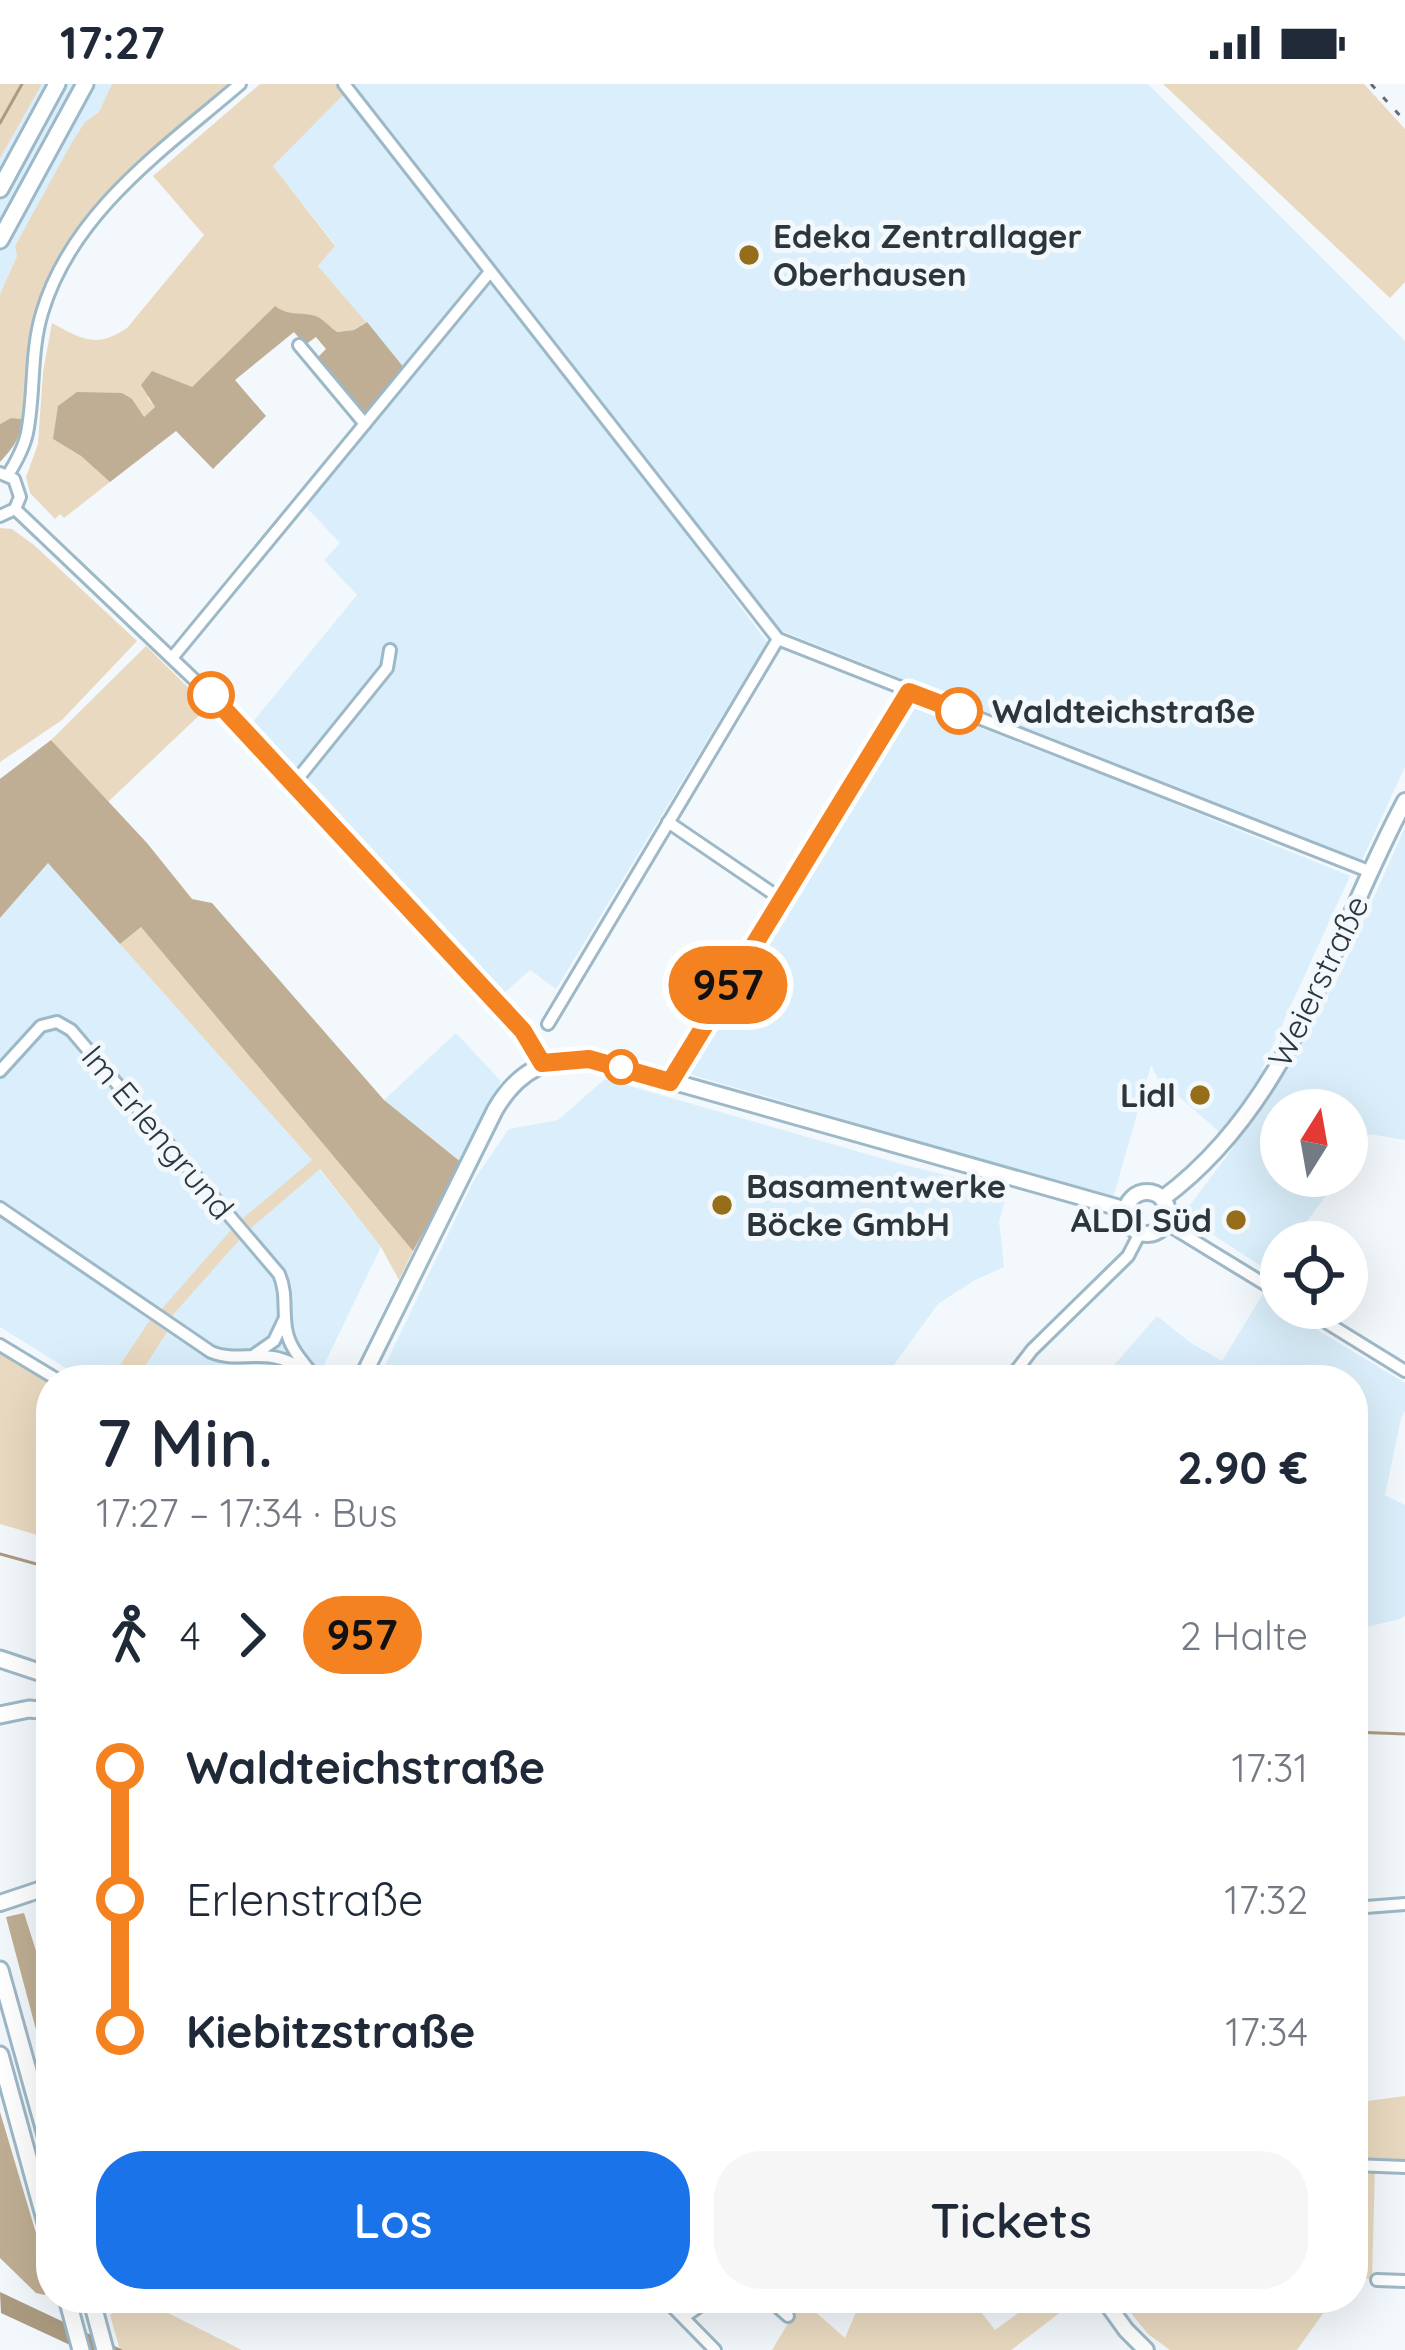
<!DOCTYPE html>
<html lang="de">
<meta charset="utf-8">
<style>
body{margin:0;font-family:Quicksand,sans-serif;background:#f6f6f7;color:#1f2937;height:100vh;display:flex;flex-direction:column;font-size:45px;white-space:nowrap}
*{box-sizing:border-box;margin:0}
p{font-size:39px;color:#747a83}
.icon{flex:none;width:66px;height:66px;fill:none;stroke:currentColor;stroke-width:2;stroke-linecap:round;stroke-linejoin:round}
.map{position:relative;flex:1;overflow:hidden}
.details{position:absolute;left:36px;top:1281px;width:1332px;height:948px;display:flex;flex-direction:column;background:#fff;border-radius:48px;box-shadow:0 12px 48px #0002}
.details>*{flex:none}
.badge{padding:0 24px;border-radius:39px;font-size:42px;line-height:78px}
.needle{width:78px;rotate:11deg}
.tools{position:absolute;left:1260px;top:1005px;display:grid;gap:24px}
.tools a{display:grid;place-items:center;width:108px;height:108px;border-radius:50%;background:#fff;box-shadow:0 12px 48px #0002;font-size:60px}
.map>.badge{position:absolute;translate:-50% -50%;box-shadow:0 0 0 6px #fff}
.legs{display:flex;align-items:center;gap:18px;height:132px;padding:0 60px;font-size:39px}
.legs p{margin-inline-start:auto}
.headline{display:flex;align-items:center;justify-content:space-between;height:204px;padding:0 60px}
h1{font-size:66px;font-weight:600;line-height:90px}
.action{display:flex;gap:24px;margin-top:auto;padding:24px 60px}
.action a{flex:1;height:138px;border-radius:48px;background:#1a73e8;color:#fff;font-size:48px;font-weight:600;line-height:138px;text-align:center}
.action a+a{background:#f6f6f7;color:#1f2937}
ul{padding:0 60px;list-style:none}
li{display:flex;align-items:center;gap:42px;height:132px;font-size:45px}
li i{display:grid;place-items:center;width:18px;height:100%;margin:0 15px;background:currentColor}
li i::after{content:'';width:30px;height:30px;margin:-15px;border:9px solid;border-radius:50%;background:#fff}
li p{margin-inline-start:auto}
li:first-child i{background:linear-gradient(#0000 50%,currentColor 0)}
li:last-child i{background:linear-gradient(currentColor 50%,#0000 0)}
.status{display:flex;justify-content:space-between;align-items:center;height:84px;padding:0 60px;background:#fff;direction:ltr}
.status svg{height:33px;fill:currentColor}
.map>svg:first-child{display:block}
.built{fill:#daeffb}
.green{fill:#e9d9c0}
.forest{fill:#bfae93}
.water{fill:#ab9b80}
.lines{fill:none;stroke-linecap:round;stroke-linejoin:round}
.stream{stroke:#ab9b80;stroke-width:3}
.minor-casing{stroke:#9db8c7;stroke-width:16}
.major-casing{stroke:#9db8c7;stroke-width:20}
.highway-casing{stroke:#9db8c7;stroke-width:21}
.minor{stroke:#fff;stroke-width:10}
.major{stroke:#fff;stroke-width:14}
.highway{stroke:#fff;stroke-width:15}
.rail{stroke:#646d73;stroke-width:3;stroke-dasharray:6 12;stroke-linecap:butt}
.line-1-casing{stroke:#fff;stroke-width:27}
.line-1{stroke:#f58220;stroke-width:18}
.poi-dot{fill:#966d18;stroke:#f3f8fc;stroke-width:4.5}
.stop-1-dot{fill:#fff;stroke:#f58220;stroke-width:6}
.labels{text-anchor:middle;stroke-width:10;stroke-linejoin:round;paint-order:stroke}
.poi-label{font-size:33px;font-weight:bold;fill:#2c373d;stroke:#f3f8fc;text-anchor:start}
.stop-label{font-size:33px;font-weight:bold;fill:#2c373d;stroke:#f3f8fc;text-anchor:start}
.street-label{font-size:33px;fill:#2c373d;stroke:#f3f8fc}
</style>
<div class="status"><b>17:27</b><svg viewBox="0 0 49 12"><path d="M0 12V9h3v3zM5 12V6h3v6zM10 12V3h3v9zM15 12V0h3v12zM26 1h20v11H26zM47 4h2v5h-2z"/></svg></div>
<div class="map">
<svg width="1405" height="2266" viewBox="0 0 1405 2266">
<rect width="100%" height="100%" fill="#f3f8fc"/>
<path class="built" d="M0 0H112L99 28 85 38 15 162 17 172 0 210Z
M339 0H1148L1405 257V683L1362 776 782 547 625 352 611 349 767 558 556 905 530 886 504 909 252 639 357 511 324 476 340 459 306 423 410 291 318 182 335 161 273 82 345 8Z
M916 619 1133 703 1350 792 1262 985 1285 984 1341 888 1405 743V1056L1369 1050 1347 1082V1026H1281V1092H1340L1292 1158H1281V1173L1270 1188 1192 1137 1187 1125 1235 1061 1158 995 1151 981 1113 1114 689 990Z
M48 779 312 1076 381 1163 323 1283 344 1296H85L0 1243V834Z
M456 949 501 997 462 1079 384 1016Z
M605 995 905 1081 1008 1106 999 1137 1004 1183 975 1196 938 1220 883 1296H378L475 1094 509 1045 558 1036Z
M1263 1210 1281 1224 1405 1299V1327L1401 1334 1385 1411 1405 1421V1532L1400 1535 1353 1546V1296H1101L1157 1232 1191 1259 1222 1277Z"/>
<path class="green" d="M0 0H42L0 74Z
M112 0H232C148 74 57 135 32 251 26 278 25 307 23 335L11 334 0 340V210L17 172 15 162 71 60 85 38 99 28Z
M260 0H339L346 8 273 82 335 162 318 182 366 238 354 246 336 248C328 243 323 233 312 231 297 229 289 232 274 223L192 303 147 313 155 323 143 334 137 323 53 355 81 372 110 398 64 434 60 430 55 435 30 409 26 393 38 360 43 288 52 239C82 255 95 265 127 244L204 151 153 92Z
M1163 0H1364L1405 45V198L1390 214Z
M0 444 12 445 34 461 137 557 62 636 0 678Z
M146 562 208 623 108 718 51 656Z
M141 843 413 1167 399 1196 381 1163 320 1085 251 1144 242 1135 312 1076 120 860Z
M231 1146 241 1154 171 1233 160 1227Z
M150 1236 167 1248 136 1296H110Z
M0 1268 51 1300V1455L0 1440Z
M1405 2012V2079L1353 2078V2019Z
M1353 2085H1375L1372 2195 1353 2194Z
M119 2214H159L156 2223 242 2266H120L110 2231 120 2224Z
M862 2214H974L972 2216 995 2246 1039 2214H1079L1011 2266H772L802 2216 845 2254Z
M1119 2214H1334L1297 2266H1170L1148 2250Z"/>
<path class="forest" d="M275 222C289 232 297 228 312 231 323 233 329 243 337 248L354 246 367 238 405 285 369 331 362 332 317 274 326 265 316 253 305 261 294 248 235 296 266 332 213 385 176 347 110 398 81 372 53 355 58 322 77 308 122 309 132 315 144 333 155 323 141 301 152 287 192 303Z
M11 334 23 335C20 355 13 364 0 378V340Z
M51 656 147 759 192 815 212 819 384 1016 462 1079 413 1167 141 843 120 860 48 779 0 834V695Z
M24 1829 51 1914V2002L6 1833Z
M0 2028 44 2176 45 2211 36 2209 0 2174Z"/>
<path class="water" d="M0 2208 123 2266H81L1 2229Z"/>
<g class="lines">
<path class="stream" d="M0 39 22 0
M0 1470 51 1484
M1353 1648 1405 1650"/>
<g class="minor-casing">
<path id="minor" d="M344 0 778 555 1371 788
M299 261 365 340
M0 389 14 395 20 413 15 425 0 432
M8 391C16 378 24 364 27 349 35 309 30 269 42 229 72 128 163 66 240 0
M15 425 244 643 523 947 542 979
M172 574 489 189
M295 698 387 584 390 566
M668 738 781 815
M548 940 778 555
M0 987 41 942 57 938 71 946 279 1190C288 1210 282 1229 287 1249 291 1266 304 1279 314 1292
M670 997 909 607
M0 1124 211 1268C232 1277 251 1269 273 1273 291 1276 305 1287 320 1296
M1165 1139 1281 1210
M1303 1224 1405 1287
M0 1261 58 1296
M254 1271 274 1257 284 1236
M1009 1296 1032 1266 1128 1172 1140 1149
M1353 1824 1405 1820
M1353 2081 1405 2083
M1377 2196 1405 2197
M664 2214 715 2266
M768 2214 788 2232
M684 2233 711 2214"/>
</g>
<g class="major-casing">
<path id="major" d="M1126 1129a21 21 0 1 1 42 0a21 21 0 1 1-42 0Z
M1162 1115C1294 1018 1331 854 1405 717
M361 1296 495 1026C518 986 550 970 596 976L1127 1126
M0 1819 51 1802
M1103 2214 1126 2246 1146 2266"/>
</g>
<g class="highway-casing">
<path id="highway" d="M0 105 57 0
M0 156 85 0
M0 1575 51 1592
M0 1631 29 1625 51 1627
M0 1886 51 2069
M0 1971 51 2157
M67 2214 81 2266
M91 2214 105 2266"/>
</g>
<use href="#minor" class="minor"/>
<use href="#major" class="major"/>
<use href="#highway" class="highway"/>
<path class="rail" d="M1371 0 1405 37"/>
</g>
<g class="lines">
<g class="line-1-casing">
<path id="line-1" d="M211 611 523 947 542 979 589 975 670 998 909 608 959 627"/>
</g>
<use href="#line-1" class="line-1"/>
</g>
<g class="poi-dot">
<circle cx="749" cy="171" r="12"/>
<circle cx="1200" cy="1011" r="12"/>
<circle cx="722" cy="1121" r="12"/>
<circle cx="1236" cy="1136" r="12"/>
</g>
<g class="stop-1-dot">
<circle cx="211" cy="611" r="21"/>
<circle cx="959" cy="627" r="21"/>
<circle cx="621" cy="983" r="15"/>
</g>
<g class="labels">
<g class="poi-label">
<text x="773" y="164">Edeka Zentrallager<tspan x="773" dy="38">Oberhausen</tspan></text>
<text x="1176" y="1023" text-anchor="end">Lidl</text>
<text x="746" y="1114">Basamentwerke<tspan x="746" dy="38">Böcke GmbH</tspan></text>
<text x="1212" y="1148" text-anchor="end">ALDI Süd</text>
</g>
<g class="stop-label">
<text x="992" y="639">Waldteichstraße</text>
</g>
<g class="street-label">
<text transform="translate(1318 897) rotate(-64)" y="12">Weierstraße</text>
<text transform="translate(158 1048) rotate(50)" y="12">Im Erlengrund</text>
</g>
</g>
</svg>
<div class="tools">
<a><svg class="needle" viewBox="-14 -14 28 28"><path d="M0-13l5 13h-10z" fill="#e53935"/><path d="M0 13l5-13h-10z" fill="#747a83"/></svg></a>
<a><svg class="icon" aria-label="locate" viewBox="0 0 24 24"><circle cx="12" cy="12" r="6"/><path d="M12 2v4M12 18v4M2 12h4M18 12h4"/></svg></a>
</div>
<b class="badge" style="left:728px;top:901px;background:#f58220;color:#111">957</b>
<section class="details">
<div class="headline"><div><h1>7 Min.</h1><p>17:27 – 17:34 · Bus</p></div><b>2.90 €</b></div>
<div class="legs"><svg class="icon" aria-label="walk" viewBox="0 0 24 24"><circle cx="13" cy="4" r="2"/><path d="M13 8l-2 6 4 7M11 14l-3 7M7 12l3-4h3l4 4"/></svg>4<svg class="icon" aria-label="forward" viewBox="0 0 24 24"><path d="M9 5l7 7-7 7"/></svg><b class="badge" style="background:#f58220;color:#111">957</b><p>2 Halte</p></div>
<ul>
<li><i style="color:#f58220"></i><b>Waldteichstraße</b><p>17:31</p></li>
<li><i style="color:#f58220"></i><span>Erlenstraße</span><p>17:32</p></li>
<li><i style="color:#f58220"></i><b>Kiebitzstraße</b><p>17:34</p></li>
</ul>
<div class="action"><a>Los</a><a>Tickets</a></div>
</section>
</div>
